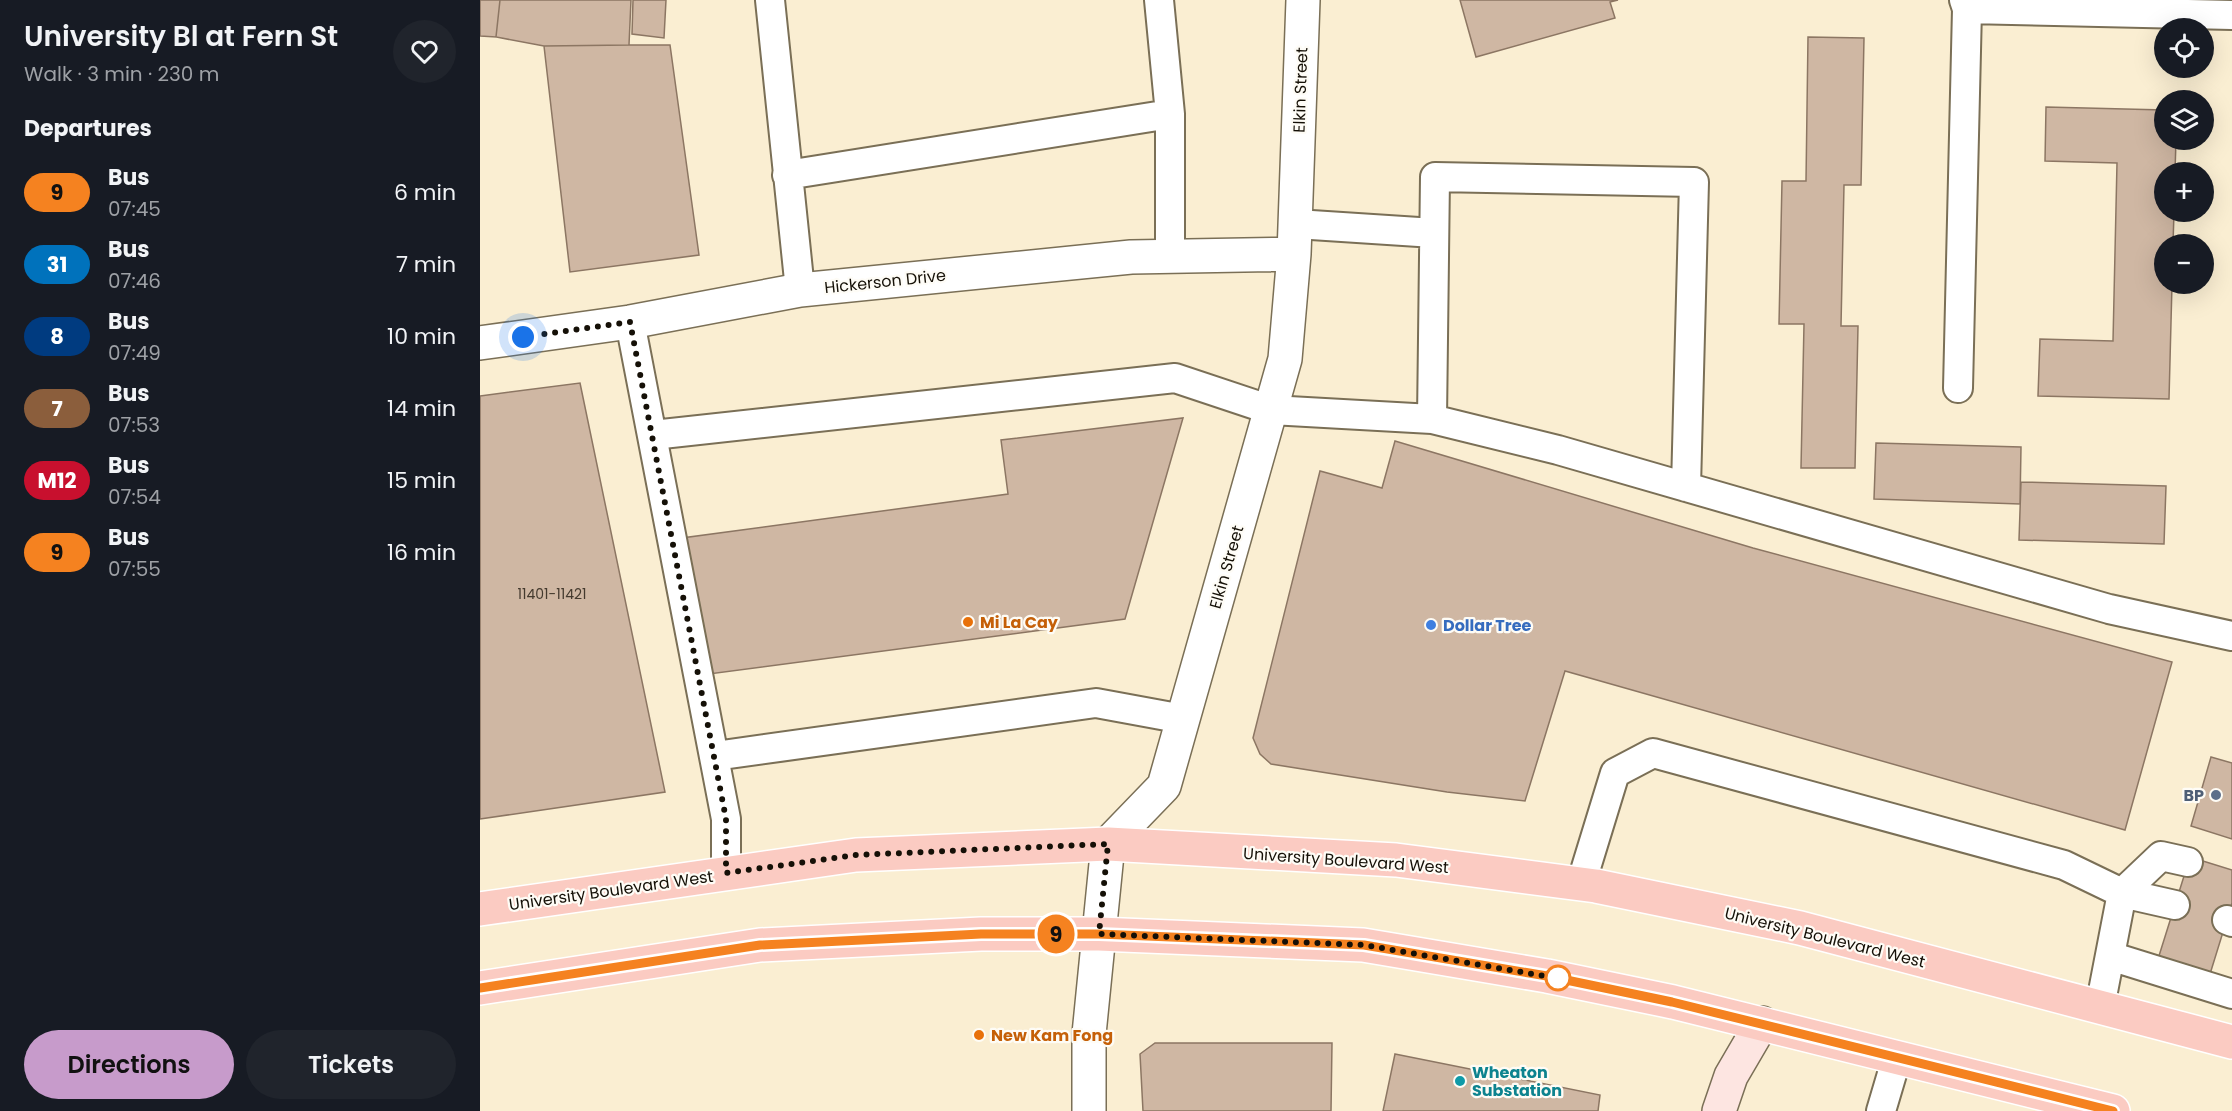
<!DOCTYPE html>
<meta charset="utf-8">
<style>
body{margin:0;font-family:Poppins,sans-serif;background:#20242c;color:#f1f3f6;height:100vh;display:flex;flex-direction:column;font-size:22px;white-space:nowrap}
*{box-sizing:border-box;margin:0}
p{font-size:20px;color:#9ea1a6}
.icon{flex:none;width:33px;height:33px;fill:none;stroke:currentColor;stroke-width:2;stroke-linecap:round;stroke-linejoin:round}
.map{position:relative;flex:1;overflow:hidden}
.details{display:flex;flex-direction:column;background:#171b24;width:480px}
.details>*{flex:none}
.badge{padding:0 12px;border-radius:20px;font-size:21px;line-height:39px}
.tools{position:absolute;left:1674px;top:18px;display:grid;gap:12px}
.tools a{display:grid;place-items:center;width:60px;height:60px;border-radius:50%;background:#171b24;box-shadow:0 6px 24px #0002;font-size:30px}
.you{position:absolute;width:30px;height:30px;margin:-15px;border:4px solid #fff;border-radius:50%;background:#1a73e8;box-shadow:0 0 0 9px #1a73e833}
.map>.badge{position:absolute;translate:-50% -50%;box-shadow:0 0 0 3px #fff}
h2{padding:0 24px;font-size:22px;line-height:54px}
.round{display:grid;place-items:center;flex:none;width:63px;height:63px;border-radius:32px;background:#20242c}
.head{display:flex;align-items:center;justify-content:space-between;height:102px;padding:0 24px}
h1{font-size:28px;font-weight:600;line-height:45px}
.cta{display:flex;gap:12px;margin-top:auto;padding:12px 24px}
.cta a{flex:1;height:69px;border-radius:36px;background:#c79bcb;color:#111;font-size:24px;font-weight:600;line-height:69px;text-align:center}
.cta a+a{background:#20242c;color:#f1f3f6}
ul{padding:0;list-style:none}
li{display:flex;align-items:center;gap:18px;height:72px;padding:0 24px}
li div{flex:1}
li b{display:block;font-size:22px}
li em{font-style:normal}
li .badge{min-width:66px;font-weight:700;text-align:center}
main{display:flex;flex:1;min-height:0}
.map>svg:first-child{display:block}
.building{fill:#cfb7a3;stroke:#8c7663;stroke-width:1.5}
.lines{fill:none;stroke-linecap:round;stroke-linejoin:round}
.lane-casing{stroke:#7a6f56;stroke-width:32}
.street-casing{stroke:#7a6f56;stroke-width:36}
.secondary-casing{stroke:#7a6f56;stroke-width:36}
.primary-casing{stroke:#fff;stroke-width:36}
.lane{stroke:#fff;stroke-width:28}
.street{stroke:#fff;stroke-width:33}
.secondary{stroke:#fde5e1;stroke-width:33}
.primary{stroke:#fbcbc2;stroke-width:33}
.line-casing{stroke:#fff;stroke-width:14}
.line{stroke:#f58220;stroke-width:9}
.walk{stroke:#151007;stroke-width:6;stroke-dasharray:0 10.8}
.food-dot{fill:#e8710a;stroke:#fefcf6;stroke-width:2}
.shop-dot{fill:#3f7fe0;stroke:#fefcf6;stroke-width:2}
.service-dot{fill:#5c6f8a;stroke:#fefcf6;stroke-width:2}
.stop-dot{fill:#fff;stroke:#f58220;stroke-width:3}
.culture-dot{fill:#0f9aa8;stroke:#fefcf6;stroke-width:2}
.labels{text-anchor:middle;stroke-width:4.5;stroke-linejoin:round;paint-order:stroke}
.number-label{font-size:14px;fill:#443a2e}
.street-label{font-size:16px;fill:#151007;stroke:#fefcf6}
.food-label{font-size:16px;font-weight:bold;fill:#c56008;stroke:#fefcf6;text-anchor:start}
.shop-label{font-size:16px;font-weight:bold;fill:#366cbe;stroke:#fefcf6;text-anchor:start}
.service-label{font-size:16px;font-weight:bold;fill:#4e5e75;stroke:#fefcf6;text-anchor:end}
.culture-label{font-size:16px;font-weight:bold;fill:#0d838f;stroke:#fefcf6;text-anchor:start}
</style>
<main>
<section class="details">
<div class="head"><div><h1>University Bl at Fern St</h1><p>Walk · 3 min · 230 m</p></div><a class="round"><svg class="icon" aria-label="heart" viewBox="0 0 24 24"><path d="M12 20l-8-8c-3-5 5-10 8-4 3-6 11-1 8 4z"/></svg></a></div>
<h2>Departures</h2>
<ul>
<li><span class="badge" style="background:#f58220;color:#111">9</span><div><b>Bus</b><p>07:45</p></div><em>6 min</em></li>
<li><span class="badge" style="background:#0072bc;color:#fff">31</span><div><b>Bus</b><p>07:46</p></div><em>7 min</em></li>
<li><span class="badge" style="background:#003b80;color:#fff">8</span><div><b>Bus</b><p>07:49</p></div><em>10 min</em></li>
<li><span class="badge" style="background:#8b5e3c;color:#fff">7</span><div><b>Bus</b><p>07:53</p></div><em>14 min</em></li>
<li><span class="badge" style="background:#c8102e;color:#fff">M12</span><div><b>Bus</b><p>07:54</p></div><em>15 min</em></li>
<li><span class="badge" style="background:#f58220;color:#111">9</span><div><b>Bus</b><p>07:55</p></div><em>16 min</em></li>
</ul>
<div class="cta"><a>Directions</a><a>Tickets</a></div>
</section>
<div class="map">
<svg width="1752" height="1111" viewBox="0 0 1752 1111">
<rect width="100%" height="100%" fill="#faeed2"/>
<path class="building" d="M0 0H20L16 37 0 36Z
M20 0H151L149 45 64 46 16 37Z
M153 0H186L184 38 152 34Z
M980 0H1138L1130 2 1135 18 996 57Z
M1328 37 1384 38 1381 185H1364L1361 326H1378L1375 468H1321L1324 324H1299L1302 181H1326Z
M149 45H190L219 255 90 272 64 46Z
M1566 107 1684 110V140H1696L1695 172H1684V212H1694L1693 244H1684V284H1692L1689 399 1558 396 1560 339 1633 341 1637 163 1565 161Z
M100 383 185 792 0 819V396Z
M703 418 645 619 229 674 202 538 528 494 521 440Z
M915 441 1273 548 1692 662 1645 830 1085 671 1045 801 967 792 791 764 780 754 773 738 840 471 902 488Z
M1396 443 1541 447 1540 504 1394 499Z
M1541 482 1686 486 1684 544 1539 540Z
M1731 757 1752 763V839L1711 826Z
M1710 857 1752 870V903L1730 974 1678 959Z
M675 1043H852L851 1111H663L660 1054Z
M915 1054 1120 1095 1118 1111H903Z"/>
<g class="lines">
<g class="lane-casing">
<path id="lane" d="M290 0 320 290
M1487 9 1752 15
M690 114V256
M307 175 690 114 679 0
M816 224 954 233
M150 322 246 819V873
M1478 388 1487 9 1484 0
M952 419 955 177 1214 182 1206 487
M173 435 695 378 791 410 952 419 1078 450 1629 609 1752 636
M235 756 616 703 703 719
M1101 884 1135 773 1173 753 1584 865 1642 893 1695 905
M1747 920 1752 922
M1630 956 1752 994
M1620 1007 1642 893 1681 856 1708 862
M1401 1111 1417 1057"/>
</g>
<g class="street-casing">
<path id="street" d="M0 343 150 322 320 290 651 257 814 254
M609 1111V1034L628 844 684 786 805 359 814 254 823 0"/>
</g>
<g class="secondary-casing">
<path id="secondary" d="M1239 1111 1251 1076 1282 1023"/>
</g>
<g class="primary-casing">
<path id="primary" d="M0 909 376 855 628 844 916 860 1116 886 1320 928 1752 1042
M0 988 280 945 501 934H619L883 945 1067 976 1193 1002 1633 1111"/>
</g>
<use href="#lane" class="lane"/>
<use href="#street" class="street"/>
<use href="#secondary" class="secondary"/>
<use href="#primary" class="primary"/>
</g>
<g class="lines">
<g class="line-casing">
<path id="line" d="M0 988 280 945 501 934H619L884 945 1067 976 1192 1002 1633 1111"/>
</g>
<use href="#line" class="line"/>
<path class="walk" d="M43 337 150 322 246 819V873L376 855 628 844 619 934 884 945 1088 980 1078 978"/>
</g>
<g class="food-dot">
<circle cx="488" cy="622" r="6"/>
<circle cx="499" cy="1035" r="6"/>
</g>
<circle class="shop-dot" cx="951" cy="625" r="6"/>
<circle class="service-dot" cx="1736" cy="795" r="6"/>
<circle class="stop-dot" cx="1078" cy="978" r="12"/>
<circle class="culture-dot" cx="980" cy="1081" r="6"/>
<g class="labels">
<g class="number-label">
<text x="72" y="599">11401-11421</text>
</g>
<g class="street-label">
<text transform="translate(820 90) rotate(-88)" y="6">Elkin Street</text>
<text transform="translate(405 281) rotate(-6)" y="6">Hickerson Drive</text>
<text transform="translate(746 567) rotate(-74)" y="6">Elkin Street</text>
<text transform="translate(866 860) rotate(4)" y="6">University Boulevard West</text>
<text transform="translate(131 890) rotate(-8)" y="6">University Boulevard West</text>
<text transform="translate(1345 937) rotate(14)" y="6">University Boulevard West</text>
</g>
<g class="food-label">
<text x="500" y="628">Mi La Cay</text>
<text x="511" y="1041">New Kam Fong</text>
</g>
<g class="shop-label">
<text x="963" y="631">Dollar Tree</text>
</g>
<g class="service-label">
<text x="1724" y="801">BP</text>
</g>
<g class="culture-label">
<text x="992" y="1078">Wheaton<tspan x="992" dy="18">Substation</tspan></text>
</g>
</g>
</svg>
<div class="tools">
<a><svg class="icon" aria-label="locate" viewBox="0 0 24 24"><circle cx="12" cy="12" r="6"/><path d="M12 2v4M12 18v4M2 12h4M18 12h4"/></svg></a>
<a><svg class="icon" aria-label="layers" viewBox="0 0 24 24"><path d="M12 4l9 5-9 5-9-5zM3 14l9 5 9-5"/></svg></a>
<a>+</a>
<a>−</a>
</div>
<div class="you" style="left:43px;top:337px"></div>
<b class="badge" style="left:576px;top:934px;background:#f58220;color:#111">9</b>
</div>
</main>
